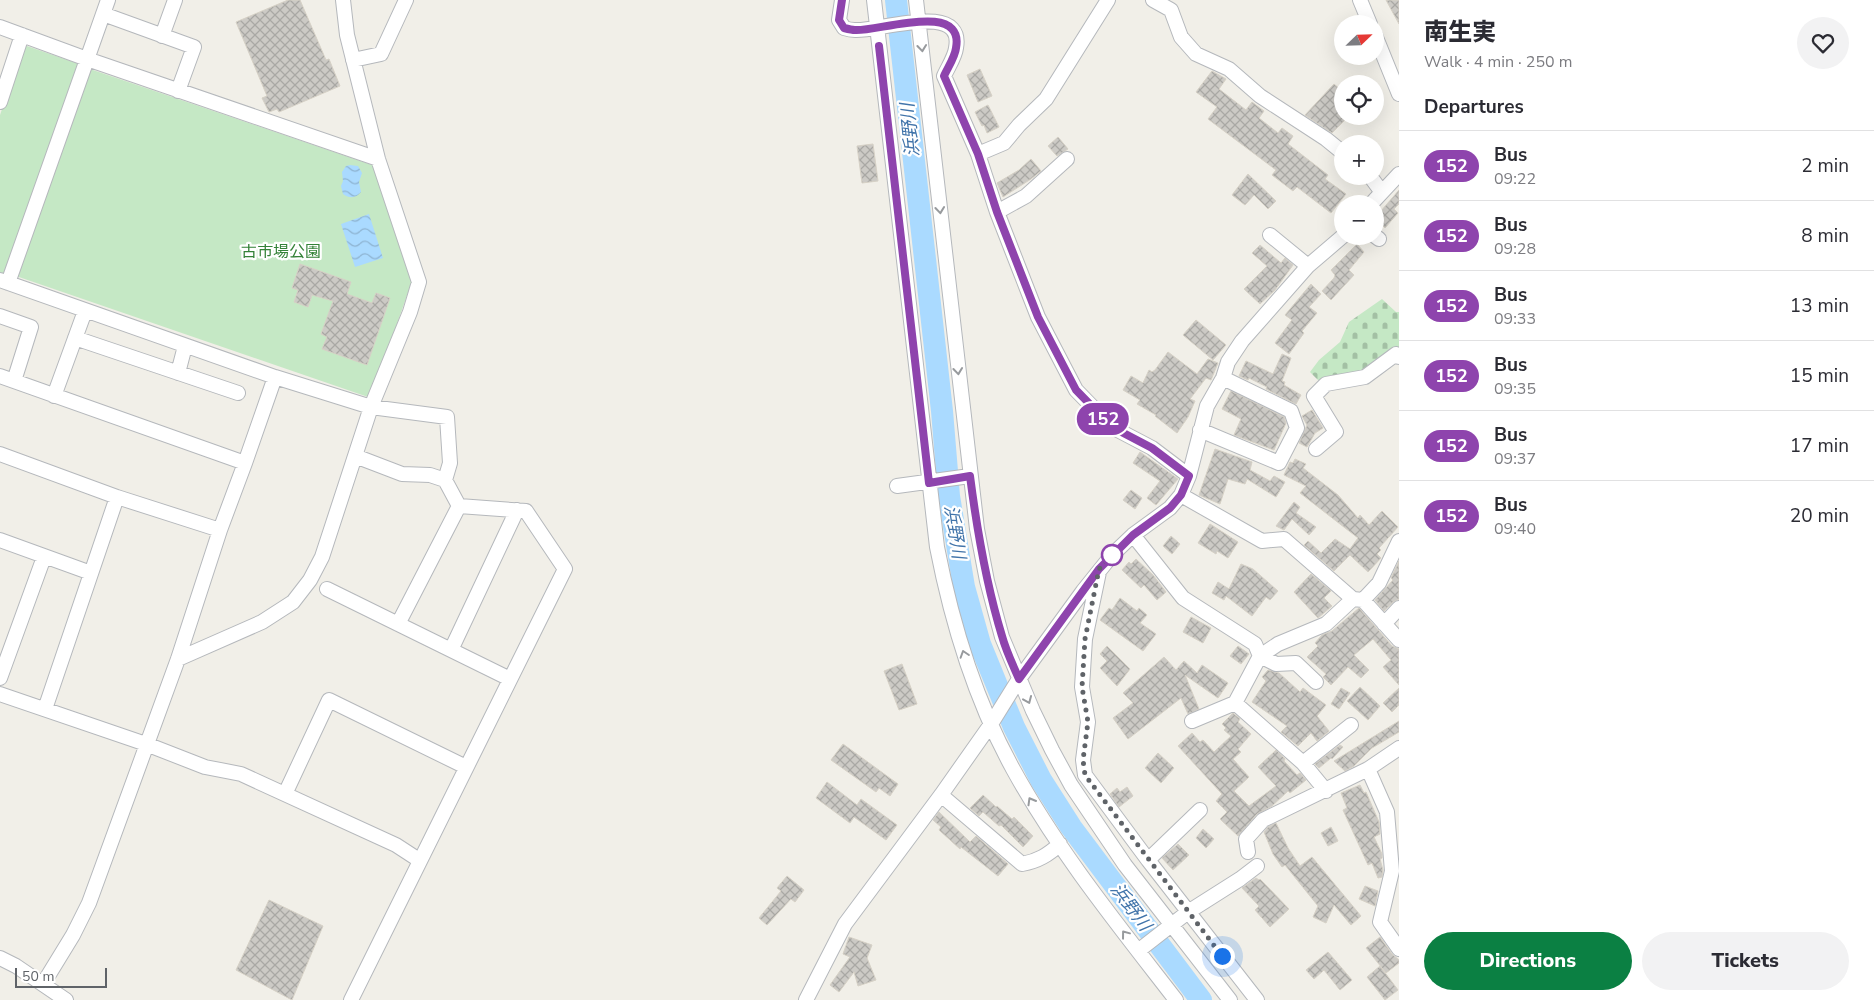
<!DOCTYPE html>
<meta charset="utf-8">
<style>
body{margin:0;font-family:"Nunito Sans","Noto Sans JP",sans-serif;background:#f2f2f3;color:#2b2b33;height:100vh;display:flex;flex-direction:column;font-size:19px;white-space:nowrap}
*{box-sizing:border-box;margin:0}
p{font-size:16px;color:#7c7c81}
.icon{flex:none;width:28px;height:28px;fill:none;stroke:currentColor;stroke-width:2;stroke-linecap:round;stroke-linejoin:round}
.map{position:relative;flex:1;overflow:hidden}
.side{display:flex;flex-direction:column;background:#fff;width:475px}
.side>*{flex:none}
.badge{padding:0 10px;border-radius:16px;font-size:18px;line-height:32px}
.needle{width:32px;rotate:67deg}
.tools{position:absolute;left:1334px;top:15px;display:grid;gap:10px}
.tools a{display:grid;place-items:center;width:50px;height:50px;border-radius:50%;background:#fff;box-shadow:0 5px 20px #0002;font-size:25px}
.scale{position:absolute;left:15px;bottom:12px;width:92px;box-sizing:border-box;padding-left:5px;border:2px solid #5f6368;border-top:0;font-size:14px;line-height:18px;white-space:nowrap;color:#5f6368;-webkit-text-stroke:4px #fff;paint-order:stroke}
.you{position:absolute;width:25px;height:25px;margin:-12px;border:4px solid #fff;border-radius:50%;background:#1a73e8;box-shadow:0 0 0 8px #1a73e833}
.map>.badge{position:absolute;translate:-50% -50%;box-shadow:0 0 0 2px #fff}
h2{padding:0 25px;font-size:19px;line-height:45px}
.round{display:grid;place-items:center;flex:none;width:52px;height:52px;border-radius:26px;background:#f2f2f3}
.head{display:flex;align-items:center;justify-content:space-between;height:85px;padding:0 25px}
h1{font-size:24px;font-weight:800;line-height:38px}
.cta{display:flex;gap:10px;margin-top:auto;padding:10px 25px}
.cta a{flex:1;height:58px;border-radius:30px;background:#0b8043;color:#fff;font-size:20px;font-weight:800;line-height:58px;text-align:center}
.cta a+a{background:#f2f2f3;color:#2b2b33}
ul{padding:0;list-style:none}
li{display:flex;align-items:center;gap:15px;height:70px;padding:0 25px;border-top:1px solid #e1e1e2}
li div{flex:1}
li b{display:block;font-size:19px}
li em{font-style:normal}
li .badge{min-width:55px;font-weight:700;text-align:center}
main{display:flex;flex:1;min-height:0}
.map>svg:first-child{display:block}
.green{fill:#c5e8c5}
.cemetery{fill:url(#cemetery-stones)}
.water{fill:url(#water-waves)}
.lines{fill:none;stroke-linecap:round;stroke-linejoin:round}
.river{stroke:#aadaff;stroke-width:22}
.building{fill:url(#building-cross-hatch);stroke:#d6d1c6}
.minor-casing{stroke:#b5b8bc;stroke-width:16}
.minor{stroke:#fff;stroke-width:14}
.oneway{stroke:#979a9d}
.line-casing{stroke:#fff;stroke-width:11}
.line{stroke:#8e44ad;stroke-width:8}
.walk{stroke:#5f6368;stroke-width:5;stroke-dasharray:0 9}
.stop-dot{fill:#fff;stroke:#8e44ad;stroke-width:2.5}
.labels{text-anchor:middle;stroke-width:4.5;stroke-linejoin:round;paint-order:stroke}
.park-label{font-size:16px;fill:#348238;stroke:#fff}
.water-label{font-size:18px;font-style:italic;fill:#4174aa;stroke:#fff}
</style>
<main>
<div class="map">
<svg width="1399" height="1000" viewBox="0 0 1399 1000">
<defs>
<pattern id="cemetery-stones" width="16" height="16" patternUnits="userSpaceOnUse" patternTransform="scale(1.25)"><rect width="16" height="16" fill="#c5e8c5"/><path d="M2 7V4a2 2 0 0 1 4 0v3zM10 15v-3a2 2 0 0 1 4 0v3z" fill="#a3c0a4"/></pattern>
<pattern id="water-waves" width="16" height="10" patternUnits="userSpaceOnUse" patternTransform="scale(1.25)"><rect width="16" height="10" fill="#aadaff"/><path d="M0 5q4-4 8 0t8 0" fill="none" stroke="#8eb4d2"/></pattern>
<pattern id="building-cross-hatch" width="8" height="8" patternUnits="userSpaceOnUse" patternTransform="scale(1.25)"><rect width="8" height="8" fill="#cccac5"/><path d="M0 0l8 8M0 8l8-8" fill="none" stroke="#a9a8a4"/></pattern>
</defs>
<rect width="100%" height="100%" fill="#f1efe8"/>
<path class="green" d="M24 45 79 64 7 276 0 273V115Z
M90 69 375 166 412 281 371 398 16 276Z"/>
<path class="cemetery" d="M1382 299 1396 312H1399V348L1382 365 1365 373 1347 375 1319 381 1310 372 1319 360 1340 342 1349 322Z"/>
<path class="water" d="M350 165 358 166 362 173 359 182 361 192C356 198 350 199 343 194L341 186 343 181 342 172 346 166Z
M369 214 383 258 355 267 341 224Z"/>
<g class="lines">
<path class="river" d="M896 0 942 411 949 496 964 587 980 644 1014 727 1041 780 1071 827 1201 1000"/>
</g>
<path class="building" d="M288 0H300L326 60 329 59 340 86 279 112 277 109 269 112 262 98 267 96 236 22Z
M1386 0H1399V24Z
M980 69 992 96 978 102 967 75Z
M1212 71 1226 79 1219 89 1246 110 1252 102 1264 111 1259 118 1278 133 1282 128 1293 136 1288 144 1328 175 1325 179 1346 194 1331 213 1297 187 1293 191 1272 175 1276 170 1208 119 1217 107 1196 92Z
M1334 84 1342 91V116H1349L1332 133 1305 115Z
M988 105 999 127 987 133 984 125 982 126 975 112Z
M1058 137 1068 149 1057 156 1048 146Z
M873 144 878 181 862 183 857 146Z
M1031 159 1041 171 1031 179 1003 197 997 183 1019 170Z
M1248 174 1276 201 1268 209 1254 195 1245 205 1232 195Z
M1399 190V204L1394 209 1398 213 1385 228 1375 218Z
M1357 244 1364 252 1349 270 1354 275 1331 300 1322 291 1334 278 1335 275 1331 270Z
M1260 245 1281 263 1285 258 1293 265 1275 290 1260 304 1244 289 1267 266 1252 253Z
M300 264 351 282 347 294 372 303 376 293 390 298 367 365 322 349 327 337 321 334 333 301 312 295 308 307 294 302 298 290 292 288Z
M1311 284 1321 294 1309 307 1317 313 1302 331 1304 333 1289 354 1275 343 1292 320 1285 315Z
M1196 320 1226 345 1213 360 1183 335Z
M1168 352 1197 374 1208 359 1218 363 1211 380 1206 378 1190 399 1195 401 1188 417 1177 433 1155 416 1156 415 1137 404 1140 400 1123 390 1131 376 1143 383 1149 370 1152 372 1155 370Z
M1282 354 1291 358 1282 381 1285 382 1284 385 1301 395 1296 404 1266 389 1267 387 1249 378 1248 380 1239 376 1246 361 1273 374Z
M1231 391 1284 417 1286 423 1274 450 1234 435 1241 419 1222 409Z
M1312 410 1323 428 1315 433 1307 447 1299 443 1307 425 1302 416Z
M1215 449 1252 462 1250 470 1270 481 1274 476 1285 482 1276 497 1247 479 1245 484 1228 479 1220 504 1199 495Z
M1140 452 1178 479 1156 505 1147 498 1160 481 1133 463Z
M1295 459 1306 464 1303 468 1338 495 1358 518 1360 515 1369 525 1382 511 1398 527 1379 548 1381 550 1377 554 1381 558 1368 572 1350 555 1334 571 1304 545 1308 541 1321 553 1335 539 1350 549 1358 538 1300 493 1306 486 1284 475 1290 462 1293 463Z
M1131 490 1142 498 1135 509 1123 500Z
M1294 502 1300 507 1296 513 1316 527 1309 535 1292 519 1284 530 1276 526Z
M1210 524 1238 542 1228 558 1217 551 1216 554 1198 543Z
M1171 536 1180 544 1172 554 1163 546Z
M1136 559 1153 575 1166 592 1157 600 1144 585 1141 588 1122 570 1129 562 1131 564Z
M1399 561V599L1393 602 1384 611 1375 600 1393 580 1391 578Z
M1241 564 1253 569 1278 591 1270 600 1266 597 1252 616 1226 596 1224 600 1212 593 1218 582 1229 589Z
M1311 574 1331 591 1324 598 1332 606 1318 618 1294 592Z
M1120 598 1137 611 1139 608 1147 615 1140 623 1156 634 1143 651 1100 620 1109 608 1112 610Z
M1359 608 1392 646 1399 649V685L1383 667 1391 660 1373 639 1354 655 1369 670 1361 678 1348 667 1331 685 1323 677 1326 674 1307 657 1318 646 1315 643 1322 635 1332 631Z
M1191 617 1211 628 1203 643 1183 632Z
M1107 646 1130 669 1117 686 1100 668 1107 661 1100 654Z
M1238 646 1249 654 1241 664 1230 656Z
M1164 657 1176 670 1184 661 1197 673 1202 665 1228 683 1218 698 1185 675 1199 709 1188 714 1181 698 1128 739 1113 718 1133 703 1123 693Z
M902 664 917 704 899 710 884 671Z
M1268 670 1279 673 1300 692 1303 688 1326 705 1317 716 1329 731 1317 741 1311 733 1298 746 1281 732 1287 726 1252 702 1266 681 1262 677Z
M1360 687 1380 706 1368 720 1347 701Z
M1341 688 1350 693 1339 709 1331 704Z
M1399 688V705L1392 712 1383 703Z
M1233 713 1240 719 1238 722 1251 734 1238 749 1241 752 1233 759 1249 777 1234 791 1249 806 1276 786 1258 767 1276 750 1285 759 1284 761 1297 775 1300 773 1306 780 1290 793 1288 791 1272 806 1257 814 1238 836 1220 819 1227 812 1216 801 1222 794 1178 746 1192 733 1200 742 1203 740 1214 752 1231 736 1224 730 1226 728 1222 724Z
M1399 721V732L1372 748 1354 766 1345 771 1334 761Z
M843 744 898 784 890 796 879 788 876 792 831 760Z
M1340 745 1343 747 1332 759 1331 758 1319 768 1315 764Z
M1158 753 1174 768 1161 783 1145 768Z
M827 782 857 805 861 799 897 825 886 840 854 817 850 823 816 798Z
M1360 785 1364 793 1366 792 1379 822 1380 834 1374 837 1382 854V858L1380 859 1383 870 1382 877 1378 878 1372 863 1368 865 1343 810 1347 808 1341 793Z
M1127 787 1133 796 1119 807 1110 794 1117 788 1120 792Z
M983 795 996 807 997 806 1012 819 1014 817 1033 836 1023 847 1001 825 999 826 983 812 979 816 970 808Z
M939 812 970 842 976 836 1008 864 998 876 961 847 960 849 939 830 941 827 933 820Z
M1276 823 1288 848 1300 866 1312 857 1361 916 1351 925 1334 905 1326 923 1313 917 1318 906 1285 865 1282 867 1273 854 1264 832 1268 827Z
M1331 827 1338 841 1328 846 1321 833Z
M1203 829 1214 839 1206 848 1196 838Z
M1178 844 1189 855 1173 870 1162 858Z
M787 876 804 890 795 902 791 899 767 925 759 918 781 891 777 888Z
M1256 878 1259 880 1260 879 1289 909 1270 927 1255 910 1259 906 1242 888Z
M1365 886 1378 891 1375 906 1359 899Z
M269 900 323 926 292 1000 236 970Z
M849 937 872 945 867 958 876 980 858 986 854 972 839 992 830 985 850 957 843 954Z
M1380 937 1392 954 1399 960V963L1386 973 1366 948Z
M1328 952 1352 980 1340 990 1324 970 1314 979 1306 970Z
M1380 966 1398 990 1385 1000 1367 977Z"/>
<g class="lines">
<g class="minor-casing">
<path id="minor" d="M842 0 839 20 844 28C847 29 852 30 855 30 877 32 965 0 956 48 955 57 948 67 944 76L978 154 997 212 1038 317 1076 390 1112 427 1152 448 1189 476
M874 0 937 547C952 624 975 700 1013 769 1058 851 1118 925 1176 1000
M916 0 977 529 987 581 1002 637 1033 711 1052 750 1071 785 1125 865 1230 1000
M1153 0 1171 10 1181 37 1196 54 1229 69 1260 96 1326 139 1342 152
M1360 0 1370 24
M103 14 194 47 178 91
M0 27 87 59 378 159
M1375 35 1399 94
M162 36 175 0
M353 60 381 54 406 0
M0 102 22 35
M978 154 1004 143 1019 125 1046 99 1108 0
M1370 176 1381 191
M1371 204 1399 174
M997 212 1026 196 1067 159
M1270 235 1308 266
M1375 236 1379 239
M0 280 275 377 371 407 447 417 450 463 445 480 459 506
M8 283 108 0
M0 316 31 327 14 381
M75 338 238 393
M178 373 185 346
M0 376 245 463
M54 396 85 311
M1200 430 1279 463 1297 428 1291 411 1223 378
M1316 449 1336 432 1314 396 1326 384 1365 377 1396 354 1399 357
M0 454 117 497 220 530
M355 456 402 474 430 475 445 480
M897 486 970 476
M1181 495 1262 541 1284 539 1353 599 1363 600 1379 583 1399 541
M1133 535 1183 598 1255 644 1260 656 1278 644 1326 624 1353 599
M0 540 91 573
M1099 572 1085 639 1082 687 1088 722 1083 760 1085 775 1148 860 1257 1000
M327 589 510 679
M1363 600 1399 640
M398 624 459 506
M1384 624 1399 608
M451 650 517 510
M178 659 262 622 293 602 310 580 322 557 371 407 410 312 419 282 378 159 347 35 343 0
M0 678 44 557
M0 694 146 744 205 767 241 774 396 845 419 860
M1235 703 1303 763 1326 791
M45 709 117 497
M1192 721 1235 703 1260 656 1276 664 1296 663 1316 682
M1303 763 1351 725
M1368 769 1387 812 1392 871 1380 922 1399 949
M285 794 329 700 466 767
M941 795 1022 864C1038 861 1048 855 1060 844
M1248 852 1246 839 1263 820 1368 769 1399 748
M1148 860 1200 810
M1138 951 1188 912 1240 879 1257 866
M0 958 16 966 66 1000
M43 984 73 935 89 903 178 659 220 530 245 463 275 377
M351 1000 565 569 526 511 459 506
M806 1000 845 924 941 795 991 724 1019 679 1083 591 1112 555 1133 535 1170 508 1181 495 1189 476 1207 406 1223 378 1228 362 1242 341 1308 266 1343 236"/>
</g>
<use href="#minor" class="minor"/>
</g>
<defs><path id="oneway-chevron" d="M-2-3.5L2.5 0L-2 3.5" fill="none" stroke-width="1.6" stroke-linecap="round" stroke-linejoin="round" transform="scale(1.25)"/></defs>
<g class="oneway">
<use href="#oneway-chevron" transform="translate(922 48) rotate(84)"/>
<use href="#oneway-chevron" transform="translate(940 210) rotate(84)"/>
<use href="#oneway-chevron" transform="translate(958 371) rotate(84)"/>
<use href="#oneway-chevron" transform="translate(964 654) rotate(-108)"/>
<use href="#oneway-chevron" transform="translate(1028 700) rotate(67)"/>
<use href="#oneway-chevron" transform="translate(1031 801) rotate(-120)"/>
<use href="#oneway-chevron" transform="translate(1125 934) rotate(-127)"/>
</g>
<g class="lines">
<g class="line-casing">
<path id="line" d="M842 0 839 20 844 28C848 29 852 30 855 30 877 32 965 0 956 48 955 57 948 67 944 76L978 154 997 212 1038 317 1076 390 1112 427 1152 448 1189 476 1181 495 1170 508 1133 535 1099 569 1019 679C1013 665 1006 651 1002 636 986 584 977 530 970 476L929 483 879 46"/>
</g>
<use href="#line" class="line"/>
<path class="walk" d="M1112 555 1099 569 1085 639 1082 687 1088 722 1083 760 1085 775 1222 956"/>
</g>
<circle class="stop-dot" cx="1112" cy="555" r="10"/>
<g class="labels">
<g class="park-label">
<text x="281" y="257">古市場公園</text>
</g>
<g class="water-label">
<text transform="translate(910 130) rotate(-96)" y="6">浜野川</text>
<text transform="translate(955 532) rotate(81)" y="6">浜野川</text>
<text transform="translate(1131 907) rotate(53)" y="6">浜野川</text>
</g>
</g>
</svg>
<div class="tools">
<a><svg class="needle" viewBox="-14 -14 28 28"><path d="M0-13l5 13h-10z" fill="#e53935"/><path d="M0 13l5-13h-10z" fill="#7c7c81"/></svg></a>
<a><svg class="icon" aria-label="locate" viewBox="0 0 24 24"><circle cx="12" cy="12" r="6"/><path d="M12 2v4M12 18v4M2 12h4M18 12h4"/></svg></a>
<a>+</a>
<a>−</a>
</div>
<div class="scale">50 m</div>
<div class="you" style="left:1222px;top:956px"></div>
<b class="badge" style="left:1103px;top:419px;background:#8e44ad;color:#fff">152</b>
</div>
<section class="side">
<div class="head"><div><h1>南生実</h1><p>Walk · 4 min · 250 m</p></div><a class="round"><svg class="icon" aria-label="heart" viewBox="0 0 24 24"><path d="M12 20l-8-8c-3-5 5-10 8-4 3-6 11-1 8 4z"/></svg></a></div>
<h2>Departures</h2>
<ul>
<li><span class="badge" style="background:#8e44ad;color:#fff">152</span><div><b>Bus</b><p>09:22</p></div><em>2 min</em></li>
<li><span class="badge" style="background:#8e44ad;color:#fff">152</span><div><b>Bus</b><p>09:28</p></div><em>8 min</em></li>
<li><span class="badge" style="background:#8e44ad;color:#fff">152</span><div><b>Bus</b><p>09:33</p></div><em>13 min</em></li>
<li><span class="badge" style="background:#8e44ad;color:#fff">152</span><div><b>Bus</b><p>09:35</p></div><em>15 min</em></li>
<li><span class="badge" style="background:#8e44ad;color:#fff">152</span><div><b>Bus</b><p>09:37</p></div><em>17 min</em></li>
<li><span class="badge" style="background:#8e44ad;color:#fff">152</span><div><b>Bus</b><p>09:40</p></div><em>20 min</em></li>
</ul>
<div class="cta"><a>Directions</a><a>Tickets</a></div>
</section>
</main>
